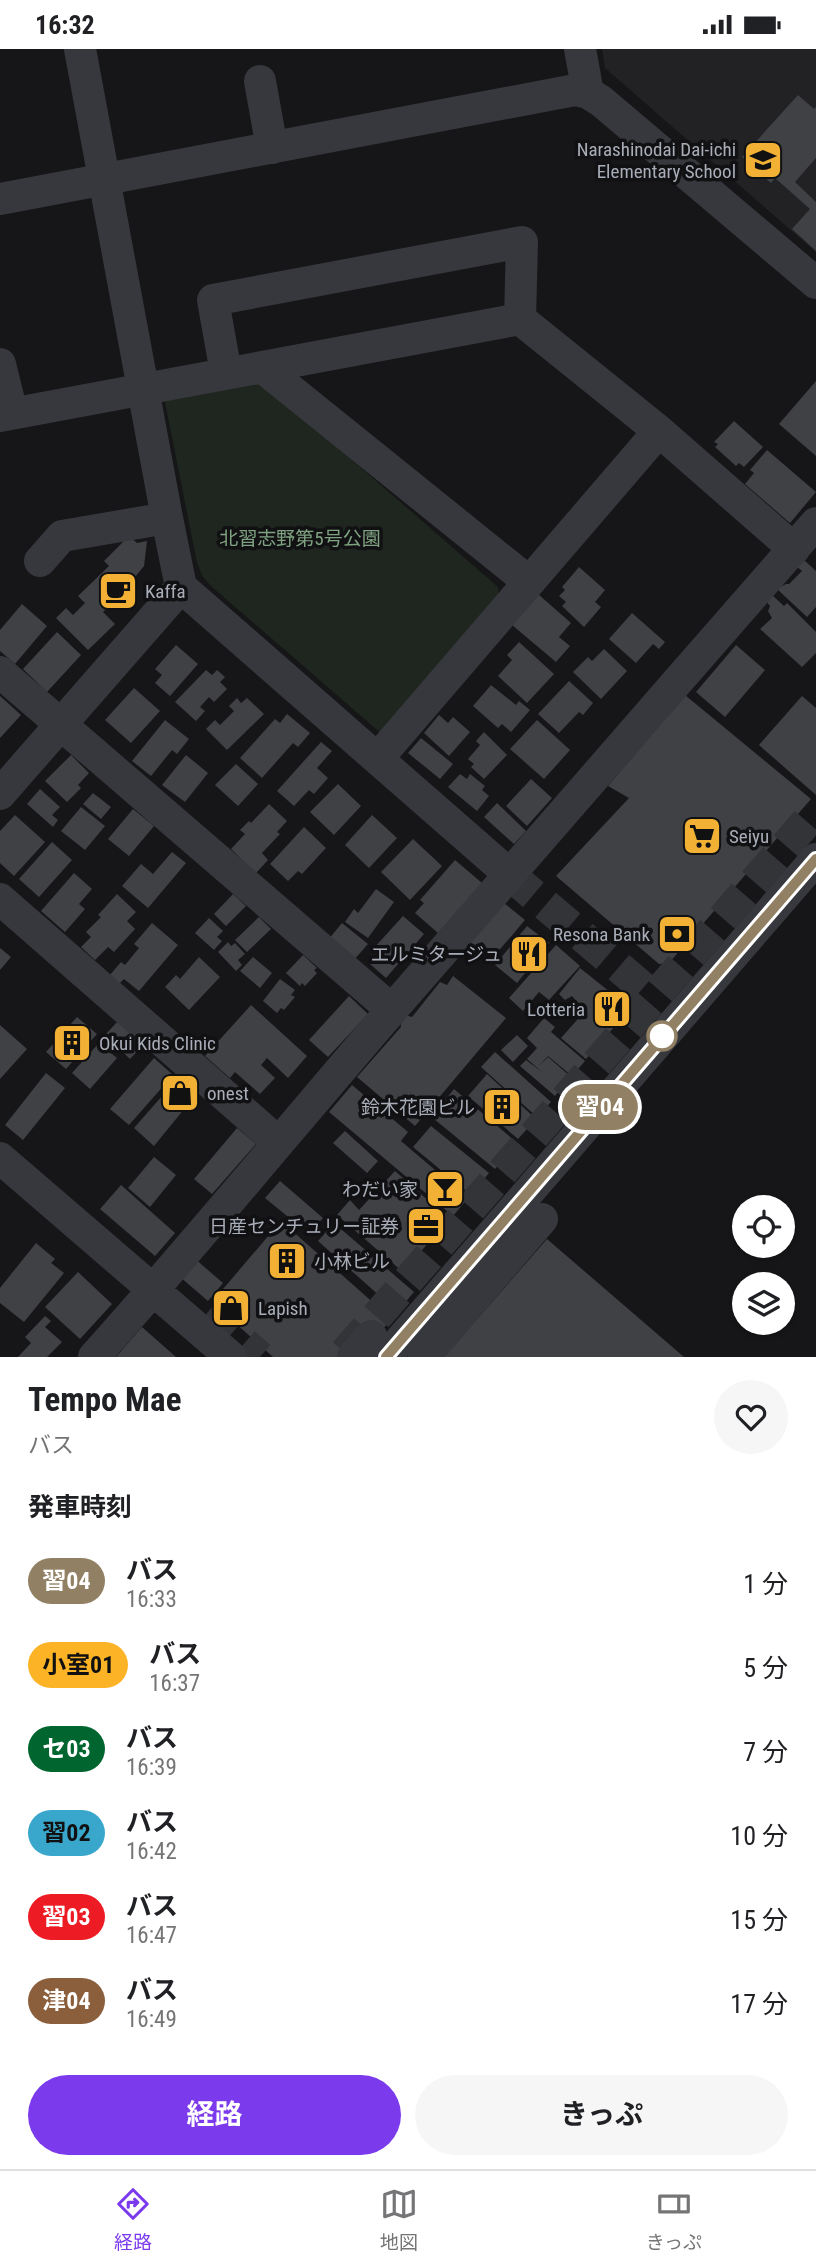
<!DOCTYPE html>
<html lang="ja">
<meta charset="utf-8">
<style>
body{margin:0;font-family:"Roboto Condensed","Noto Sans JP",sans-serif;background:#f6f6f6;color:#202124;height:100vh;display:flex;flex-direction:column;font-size:26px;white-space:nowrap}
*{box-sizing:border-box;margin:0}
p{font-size:23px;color:#757577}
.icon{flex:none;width:38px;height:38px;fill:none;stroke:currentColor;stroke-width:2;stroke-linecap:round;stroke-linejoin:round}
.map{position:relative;height:1308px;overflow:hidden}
.drawer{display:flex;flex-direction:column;background:#fff;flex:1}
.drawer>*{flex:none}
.badge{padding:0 14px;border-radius:23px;font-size:24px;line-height:46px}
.buttons{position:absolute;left:732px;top:1146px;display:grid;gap:14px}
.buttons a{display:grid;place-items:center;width:63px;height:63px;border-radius:50%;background:#fff;box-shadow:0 2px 5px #0004;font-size:35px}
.map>.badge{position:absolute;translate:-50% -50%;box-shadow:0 0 0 4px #fff}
h2{padding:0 28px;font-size:26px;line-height:63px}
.round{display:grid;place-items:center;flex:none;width:74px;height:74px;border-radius:37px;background:#f6f6f6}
.headline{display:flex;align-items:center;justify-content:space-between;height:119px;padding:0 28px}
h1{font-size:33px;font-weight:700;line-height:52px}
.action{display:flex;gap:14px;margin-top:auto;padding:14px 28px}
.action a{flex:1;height:80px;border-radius:42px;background:#7c3aed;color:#fff;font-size:28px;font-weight:700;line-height:80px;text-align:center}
.action a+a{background:#f6f6f6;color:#202124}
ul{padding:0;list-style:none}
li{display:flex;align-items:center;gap:21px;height:84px;padding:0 28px}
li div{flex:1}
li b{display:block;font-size:26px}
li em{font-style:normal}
li .badge{min-width:77px;font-weight:700;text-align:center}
.status{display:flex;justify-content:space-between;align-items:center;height:49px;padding:0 35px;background:#fff;direction:ltr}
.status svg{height:19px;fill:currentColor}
.tabs{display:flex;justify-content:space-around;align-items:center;height:98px;border-top:2px solid #e0e0e0;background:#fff;font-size:19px;color:#757577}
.tabs a{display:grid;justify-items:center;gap:4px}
.tabs .active{color:#7c3aed}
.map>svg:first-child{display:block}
.built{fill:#222225}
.green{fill:#1e261f}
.building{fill:#404145}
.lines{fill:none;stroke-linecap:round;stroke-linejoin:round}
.minor-tunnel{stroke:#333438;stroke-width:32;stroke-dasharray:32 16;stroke-linecap:butt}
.minor{stroke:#37383d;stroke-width:32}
.line-casing{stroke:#fff;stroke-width:16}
.line{stroke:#918063;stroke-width:10}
.stop-dot{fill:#fff;stroke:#918063;stroke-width:3.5}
.labels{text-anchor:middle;stroke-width:7;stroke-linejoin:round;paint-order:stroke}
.poi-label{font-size:19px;fill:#a8adb8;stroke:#111113;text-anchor:end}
.park-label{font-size:19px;fill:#7fa381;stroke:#111113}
</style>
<div class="status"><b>16:32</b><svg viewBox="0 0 49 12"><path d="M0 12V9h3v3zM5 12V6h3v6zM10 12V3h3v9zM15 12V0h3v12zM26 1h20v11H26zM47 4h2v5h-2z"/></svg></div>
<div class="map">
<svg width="816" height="1308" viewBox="0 0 816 1308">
<rect width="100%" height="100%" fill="#161618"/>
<path class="built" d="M602 0H816V203L605 19Z"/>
<path class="green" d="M259 330 498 538 499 552 382 685 212 538 203 528 197 514 164 348Z"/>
<path class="building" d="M798 46 814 60 816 58V109L795 133 816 153V202L792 180 810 160 775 129 771 134 742 108Z
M816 332V407L779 375Z
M734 372 763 398 744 418 739 414 736 417 715 398 718 395 714 393Z
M767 401 816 443 790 474 745 435 754 424 750 421Z
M129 487 137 494 147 492 144 517 127 538 135 545 125 555 118 548 103 563 115 575 88 601 56 569 66 559 73 566 85 554 78 547 109 517 104 512Z
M804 511 816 522V558L807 568 777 540 786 535H789L802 522 795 516Z
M579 518 605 541 595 553 601 558 584 578 562 557 566 553 559 547 565 541 562 538Z
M538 545 571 574 559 588 570 597 556 613 512 576Z
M772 546 784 557 787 554 816 583V604L802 618 760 580 772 569 768 562 770 557 766 552Z
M22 555 47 577 15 615 0 602V581Z
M632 564 665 593 659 600 653 595 636 614 609 590Z
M57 583 81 606 47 643 23 620Z
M519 593 554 625 527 654 498 627 512 611 507 606Z
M176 596 198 615 170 647 155 634 162 626 155 620Z
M736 596 765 621 725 668 696 643Z
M604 600 627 622 601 650 573 623 588 608 592 612Z
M206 621 212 626 217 621 225 628 220 633 227 640 214 653 209 648 200 658 205 662 196 672 175 653Z
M569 632 593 654 583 666 579 663 559 684 538 665Z
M491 636 516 656 519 652 530 661 511 683 502 675 498 679 473 657Z
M134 639 160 662 131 694 105 671Z
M685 646 811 750 669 914 659 915 556 827 629 749 608 737Z
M0 647 21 666 0 689Z
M802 647 816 659V746L759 696Z
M237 649 241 654 247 649 264 665 227 701 206 680 215 671 220 676 234 662 229 657Z
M287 665 310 684 298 698 293 694 262 729 240 709 275 670 280 674Z
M439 666 448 674 453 668 470 683 449 707 424 684Z
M165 671 189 690 177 705 172 701 151 727 132 712Z
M537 671 570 701 544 730 510 700Z
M484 683 507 706 484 730 471 718 474 715 468 710 480 696 476 692Z
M421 689 453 715 440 730 408 704Z
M321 693 332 702 317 719 328 729 314 745 309 741 294 757 277 742Z
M71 706 89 724 78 736 81 739 67 753 45 732Z
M186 706 208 724 185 753 162 736Z
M236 715 258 735 238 757 215 736Z
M460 725 467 730 470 725 485 737 482 741 489 747 477 762 448 738Z
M531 730 552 749 527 777 506 757Z
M338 735 361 757 334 786 310 763Z
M40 740 60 758 52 766 58 771 53 778 27 755Z
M93 744 111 758 101 770 83 755Z
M497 754 526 782 514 795 484 768Z
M269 755 287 772 277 783 280 785 262 804 268 811 256 824 231 800 245 785 240 781 249 772 251 774Z
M81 758 105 777 85 801 61 782Z
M133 760 154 777 129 807 108 790Z
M15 766 45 793 14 827 0 814V782Z
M372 766 397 789 369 819 345 796Z
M304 778 326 799 302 825 298 822 288 832 270 815Z
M413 790 442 817 410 851 381 823Z
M52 793 72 811 39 848 19 830Z
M172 803 186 814 148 859 122 837 141 815 153 825Z
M455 811 482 834 438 884 415 864 424 854 420 851Z
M74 824 92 840 79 855 85 860 65 883 41 862Z
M376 840 394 853 368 889 345 873 354 860 358 864Z
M117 845 136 863 127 872 135 880 114 903 108 898 95 911 81 898 91 888 86 883 101 868 98 866Z
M233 845 246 857 226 877 214 865Z
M504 854 525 871 490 912 469 895Z
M403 867 424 885 386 929 370 915 379 904 374 899Z
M259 868 271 880 247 903 235 891Z
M209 869 223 882 217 888 222 892 214 901 195 884Z
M152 874 178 896 139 942 124 930 119 935 109 927 121 913 125 916 139 899 134 895Z
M342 874 368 895 353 912 328 891Z
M527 877 549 894 517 934 495 916Z
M228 893 231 897 235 894 245 905 238 911 242 916 236 922 218 903Z
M556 896 580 917 549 951 539 943 523 962 509 949Z
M0 899 11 908 0 921Z
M303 906 317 919 314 921 317 924 305 937 302 934 300 937 286 924Z
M199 908 220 928 189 961 165 938 176 926 180 930Z
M253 908 272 924 260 939 240 922Z
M580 919 620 951 623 968 586 1010 561 989 585 962 572 947 565 951 559 945Z
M453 927 506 969 415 1077 357 1028 401 978 400 972 405 966 412 968 440 933 447 936Z
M280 930 295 941 291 946 295 948 284 961 281 959 277 964 263 952Z
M349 947 368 965 328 1008 309 991Z
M251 956 307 1007 288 1029 267 1009 261 1016 275 1029 260 1045 235 1023 230 1029 205 1007Z
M77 968 97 985 66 1020 46 1003Z
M544 969 555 978 551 983 585 1012 572 1027 548 1007 539 1017 548 1008 571 1028 555 1047 520 1017 526 1011 542 1023 527 1010 537 999 527 989Z
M119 971 144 995 130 1010 105 986Z
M0 976 27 1000 0 1030Z
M517 986 528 997 513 1013 501 1001Z
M99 994 117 1009 90 1040 72 1024Z
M495 1003 551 1053 537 1068 481 1018Z
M154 1009 173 1026 129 1076 110 1060Z
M46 1024 65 1039 23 1091 5 1076Z
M487 1025 536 1070 518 1090 468 1047Z
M177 1030 191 1041 185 1059 154 1097 134 1079Z
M352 1036 408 1083 401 1092 468 1149 453 1167 329 1063Z
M454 1040 516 1093 495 1120 428 1065 442 1049 445 1051Z
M431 1077 489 1124 471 1146 413 1098Z
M237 1079 256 1095 212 1145 194 1130Z
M345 1082 378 1112 367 1124 333 1094Z
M154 1108 176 1126 150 1158 128 1139Z
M395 1122 449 1170 403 1223 337 1166 350 1151 359 1161Z
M280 1132 323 1169 309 1185 265 1149Z
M121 1136 175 1184 155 1207 100 1160Z
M281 1172 377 1257 382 1249 318 1192 334 1174 414 1243 359 1308H273L212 1253Z
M547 1190 684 1308H444Z
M36 1194 55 1210 51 1214 64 1224 24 1273 0 1254V1239Z
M194 1209 223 1234 208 1252 179 1227Z
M78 1223 112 1255 80 1290 45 1258Z
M45 1267 51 1272 45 1278 62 1293 47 1308H18L31 1294 25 1288Z
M142 1278 176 1308H116Z"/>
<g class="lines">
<path class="minor-tunnel" d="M509 825 654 948
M208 1263 260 1308
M345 1304 816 762"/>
<path class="minor" d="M80 0 167 469 181 538 509 825
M580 0 588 44
M260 32 272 99
M0 150 575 41 588 44 601 52 816 234
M0 315 12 364
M262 318 529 533
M226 324 213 251 522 193 520 270
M0 367 520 270 659 382 794 500
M40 512 62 487 167 469
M0 623 392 961
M378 709 659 382
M0 745 181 538
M0 850 278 1093
M0 1109 231 1308
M94 1308C195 1195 291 1078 390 963 531 799 674 637 816 474
M353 1308 371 1287
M386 1308 816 810
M424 1308 542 1170"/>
</g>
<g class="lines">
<g class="line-casing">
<path id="line" d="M386 1308 816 810"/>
</g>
<use href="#line" class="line"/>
</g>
<defs>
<g id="school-square" transform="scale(2.0125)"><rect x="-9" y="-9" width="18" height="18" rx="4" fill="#f2b134" stroke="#111113"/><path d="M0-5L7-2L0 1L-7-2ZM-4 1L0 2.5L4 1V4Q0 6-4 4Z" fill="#111"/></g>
<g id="cafe-square" transform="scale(2.0125)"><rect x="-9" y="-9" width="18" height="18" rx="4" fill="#f2b134" stroke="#111113"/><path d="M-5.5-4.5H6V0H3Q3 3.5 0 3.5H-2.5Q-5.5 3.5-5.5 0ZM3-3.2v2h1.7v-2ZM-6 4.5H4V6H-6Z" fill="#111"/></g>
<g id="supermarket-square" transform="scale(2.0125)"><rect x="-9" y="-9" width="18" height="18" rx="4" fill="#f2b134" stroke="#111113"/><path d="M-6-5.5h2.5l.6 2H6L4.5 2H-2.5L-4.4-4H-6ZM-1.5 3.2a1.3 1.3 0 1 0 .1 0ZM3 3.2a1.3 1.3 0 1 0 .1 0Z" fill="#111"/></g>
<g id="bank-square" transform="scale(2.0125)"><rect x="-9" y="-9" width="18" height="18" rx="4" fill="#f2b134" stroke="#111113"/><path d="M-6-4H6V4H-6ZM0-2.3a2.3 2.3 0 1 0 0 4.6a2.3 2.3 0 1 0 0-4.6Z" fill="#111"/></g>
<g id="restaurant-square" transform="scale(2.0125)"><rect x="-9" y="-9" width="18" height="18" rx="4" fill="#f2b134" stroke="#111113"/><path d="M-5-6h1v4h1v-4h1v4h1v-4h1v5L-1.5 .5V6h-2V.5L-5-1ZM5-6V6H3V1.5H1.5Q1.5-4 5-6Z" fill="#111"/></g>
<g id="building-square" transform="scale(2.0125)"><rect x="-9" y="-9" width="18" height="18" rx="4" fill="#f2b134" stroke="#111113"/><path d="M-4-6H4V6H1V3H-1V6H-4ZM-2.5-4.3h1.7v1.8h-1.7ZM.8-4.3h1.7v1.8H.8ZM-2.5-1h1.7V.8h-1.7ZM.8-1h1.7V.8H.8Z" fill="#111"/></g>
<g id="shop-square" transform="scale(2.0125)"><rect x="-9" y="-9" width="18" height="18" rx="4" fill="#f2b134" stroke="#111113"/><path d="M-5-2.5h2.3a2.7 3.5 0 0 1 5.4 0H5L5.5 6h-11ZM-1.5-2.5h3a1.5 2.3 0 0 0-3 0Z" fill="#111"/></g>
<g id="bar-square" transform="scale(2.0125)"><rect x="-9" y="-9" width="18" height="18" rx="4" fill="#f2b134" stroke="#111113"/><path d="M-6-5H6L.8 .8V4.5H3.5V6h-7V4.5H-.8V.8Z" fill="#111"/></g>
<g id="office-square" transform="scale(2.0125)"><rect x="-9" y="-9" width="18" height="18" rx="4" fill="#f2b134" stroke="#111113"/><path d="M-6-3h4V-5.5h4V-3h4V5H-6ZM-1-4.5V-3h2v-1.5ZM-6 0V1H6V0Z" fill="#111"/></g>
</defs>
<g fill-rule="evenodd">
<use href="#school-square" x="763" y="111"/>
<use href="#cafe-square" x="118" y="542"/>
<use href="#supermarket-square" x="702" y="787"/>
<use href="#bank-square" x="677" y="885"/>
<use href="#restaurant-square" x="529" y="905"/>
<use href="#restaurant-square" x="612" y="960"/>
<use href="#building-square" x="72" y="994"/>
<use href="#shop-square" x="180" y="1044"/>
<use href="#building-square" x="502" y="1058"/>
<use href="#bar-square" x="445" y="1140"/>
<use href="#office-square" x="426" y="1177"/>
<use href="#building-square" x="287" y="1212"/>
<use href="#shop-square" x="231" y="1259"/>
</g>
<circle class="stop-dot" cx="662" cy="987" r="14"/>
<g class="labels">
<g class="poi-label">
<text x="736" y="107">Narashinodai Dai-ichi<tspan x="736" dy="22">Elementary School</tspan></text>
<text x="145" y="549" text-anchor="start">Kaffa</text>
<text x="729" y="794" text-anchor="start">Seiyu</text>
<text x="650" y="892">Resona Bank</text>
<text x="502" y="912">エルミタージュ</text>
<text x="585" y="967">Lotteria</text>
<text x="99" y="1001" text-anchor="start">Okui Kids Clinic</text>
<text x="207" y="1051" text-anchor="start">onest</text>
<text x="475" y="1065">鈴木花園ビル</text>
<text x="418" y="1147">わだい家</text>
<text x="399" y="1184">日産センチュリー証券</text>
<text x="314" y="1219" text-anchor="start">小林ビル</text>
<text x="258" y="1266" text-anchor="start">Lapish</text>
</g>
<g class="park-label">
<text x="300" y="496">北習志野第5号公園</text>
</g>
</g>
</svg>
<div class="buttons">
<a><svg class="icon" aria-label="locate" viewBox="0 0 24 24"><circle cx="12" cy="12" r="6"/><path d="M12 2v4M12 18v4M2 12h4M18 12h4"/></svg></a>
<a><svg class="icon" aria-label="layers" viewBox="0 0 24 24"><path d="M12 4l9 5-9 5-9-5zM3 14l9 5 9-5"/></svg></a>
</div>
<b class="badge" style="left:600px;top:1058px;background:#918063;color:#fff">習04</b>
</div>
<section class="drawer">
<div class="headline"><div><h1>Tempo Mae</h1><p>バス</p></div><a class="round"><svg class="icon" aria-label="heart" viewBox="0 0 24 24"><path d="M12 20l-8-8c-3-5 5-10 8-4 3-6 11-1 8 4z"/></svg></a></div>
<h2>発車時刻</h2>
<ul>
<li><span class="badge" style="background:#918063;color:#fff">習04</span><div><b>バス</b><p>16:33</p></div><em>1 分</em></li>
<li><span class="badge" style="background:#fcb426;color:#111">小室01</span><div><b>バス</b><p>16:37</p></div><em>5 分</em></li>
<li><span class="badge" style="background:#00652e;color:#fff">セ03</span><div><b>バス</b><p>16:39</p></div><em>7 分</em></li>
<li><span class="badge" style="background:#39a7cc;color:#111">習02</span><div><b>バス</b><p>16:42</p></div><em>10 分</em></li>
<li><span class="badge" style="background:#ed1c24;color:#fff">習03</span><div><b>バス</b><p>16:47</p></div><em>15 分</em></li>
<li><span class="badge" style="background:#8b5e3c;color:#fff">津04</span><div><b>バス</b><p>16:49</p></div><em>17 分</em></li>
</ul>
<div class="action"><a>経路</a><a>きっぷ</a></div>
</section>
<nav class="tabs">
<a class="active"><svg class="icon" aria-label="directions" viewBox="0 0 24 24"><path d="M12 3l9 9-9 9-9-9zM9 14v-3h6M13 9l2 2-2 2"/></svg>経路</a>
<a><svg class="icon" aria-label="map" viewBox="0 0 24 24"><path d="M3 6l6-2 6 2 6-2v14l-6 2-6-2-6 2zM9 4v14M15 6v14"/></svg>地図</a>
<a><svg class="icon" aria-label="tickets" viewBox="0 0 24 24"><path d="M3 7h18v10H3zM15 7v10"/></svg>きっぷ</a>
</nav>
